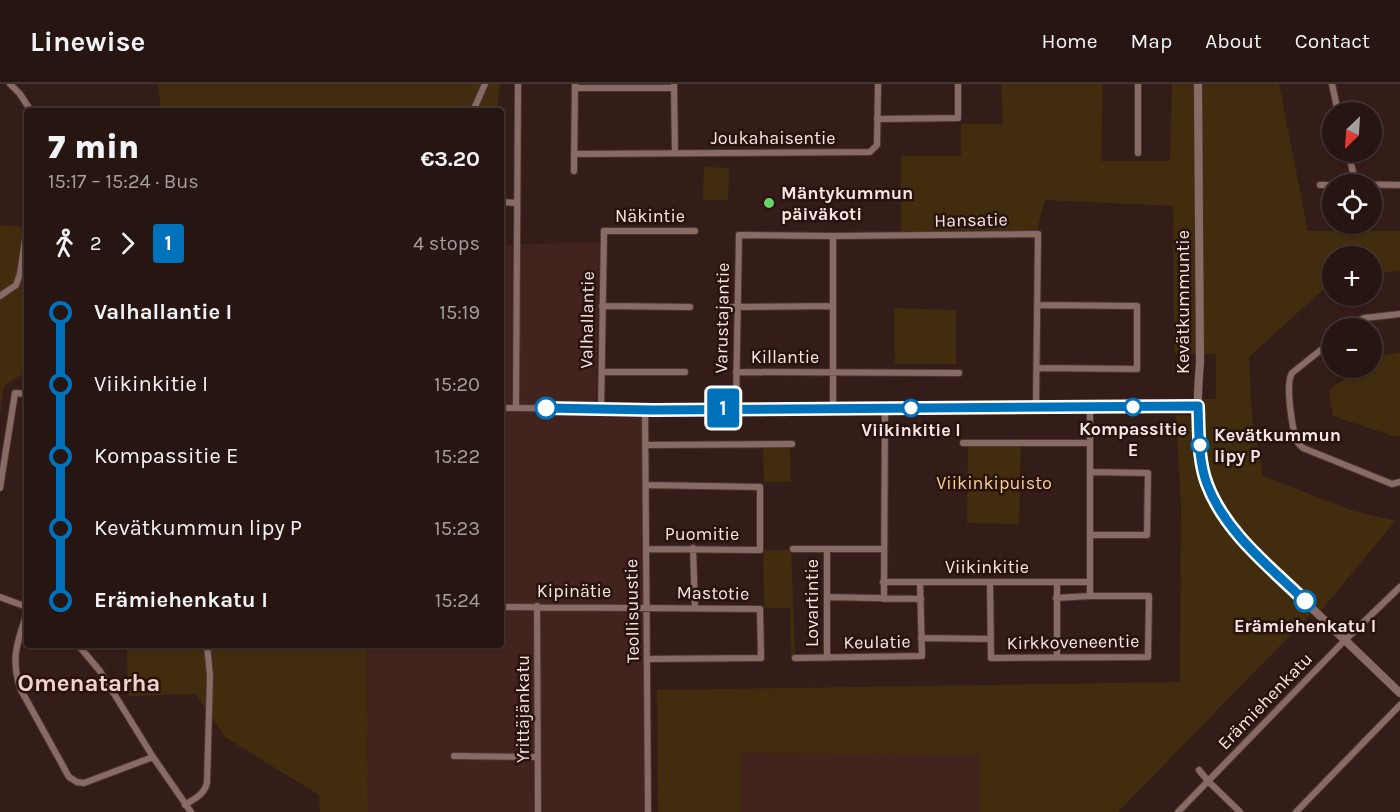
<!DOCTYPE html>
<meta charset="utf-8">
<style>
body{margin:0;font-family:Karla,sans-serif;background:#2f1e1b;color:#f1f3f6;height:100vh;display:flex;flex-direction:column;font-size:22px;white-space:nowrap}
*{box-sizing:border-box;margin:0}
p{font-size:20px;color:#a49f9f}
.icon{flex:none;width:33px;height:33px;fill:none;stroke:currentColor;stroke-width:2;stroke-linecap:round;stroke-linejoin:round}
.map{position:relative;flex:1;overflow:hidden}
.side{position:absolute;left:24px;top:24px;width:480px;height:540px;display:flex;flex-direction:column;background:#271512;border-radius:6px;box-shadow:0 2px 4px #0004,0 0 0 2px #433432}
.side>*{flex:none}
.badge{padding:0 12px;border-radius:4px;font-size:21px;line-height:39px}
.needle{width:39px;rotate:205deg}
.tools{position:absolute;left:1322px;top:18px;display:grid;gap:12px}
.tools a{display:grid;place-items:center;width:60px;height:60px;border-radius:50%;background:#271512;box-shadow:0 2px 4px #0004,0 0 0 2px #433432;font-size:30px}
.map>.badge{position:absolute;translate:-50% -50%;box-shadow:0 0 0 3px #fff}
.legs{display:flex;align-items:center;gap:9px;height:66px;padding:0 24px;font-size:20px}
.legs p{margin-inline-start:auto}
.head{display:flex;align-items:center;justify-content:space-between;height:102px;padding:0 24px}
h1{font-size:33px;font-weight:800;line-height:45px}
ul{padding:0 24px;list-style:none}
li{display:flex;align-items:center;gap:21px;height:72px;font-size:22px}
li i{display:grid;place-items:center;width:9px;height:100%;margin:0 8px;background:currentColor}
li i::after{content:'';width:15px;height:15px;margin:-8px;border:4px solid;border-radius:50%;background:#271512}
li p{margin-inline-start:auto}
li:first-child i{background:linear-gradient(#0000 50%,currentColor 0)}
li:last-child i{background:linear-gradient(currentColor 50%,#0000 0)}
header{display:flex;align-items:center;gap:36px;box-sizing:border-box;height:84px;padding:0 30px;background:#271512;border-bottom:2px solid #433432}
header strong{font-size:28px}
nav{display:flex;gap:33px;margin-inline-start:auto;font-size:21px}
.map>svg:first-child{display:block}
.built{fill:#42231e}
.green{fill:#412d0e}
.lines{fill:none;stroke-linecap:round;stroke-linejoin:round}
.minor-casing{stroke:#4b3735;stroke-width:8}
.tertiary-casing{stroke:#4b3735;stroke-width:9}
.minor{stroke:#896b66;stroke-width:6}
.tertiary{stroke:#896b66;stroke-width:8}
.line-1-casing{stroke:#fff;stroke-width:14}
.line-1{stroke:#0072bc;stroke-width:9}
.poi-dot{fill:#67d465;stroke:#29130f;stroke-width:2}
.stop-1-dot{fill:#fff;stroke:#0072bc;stroke-width:3}
.labels{text-anchor:middle;stroke-width:5;stroke-linejoin:round;paint-order:stroke}
.street-label{font-size:18px;fill:#f7e6e3;stroke:#29130f}
.poi-label{font-size:18px;font-weight:bold;fill:#f7e6e3;stroke:#29130f;text-anchor:start}
.stop-label{font-size:18px;font-weight:bold;fill:#f7e6e3;stroke:#29130f}
.park-label{font-size:18px;fill:#f9cf95;stroke:#29130f}
.district-label{font-size:24px;font-weight:bold;fill:#f4d2cc;stroke:#29130f}
</style>
<header>
<strong>Linewise</strong>
<nav><a>Home</a><a>Map</a><a>About</a><a>Contact</a></nav>
</header>
<div class="map">
<svg width="1400" height="728" viewBox="0 0 1400 728">
<rect width="100%" height="100%" fill="#341c18"/>
<path class="built" d="M599 158 596 321H501V161Z
M645 326 647 728H368L366 561H501V327Z
M741 669 981 671 979 728H741Z"/>
<path class="green" d="M158 0H500L497 27H161Z
M1001 0H1103L1101 77H1170L1172 0H1279L1308 147H1400V187L1371 189V172H1332V201L1326 203 1249 273 1252 333 1263 392 1354 427 1395 437 1321 527 1250 457 1221 422 1202 372 1199 326 1202 315H1216V274L1215 270 1174 269 1173 122 1045 116 1037 146 901 147V72H961V40H1003Z
M704 83 729 84 728 116H703Z
M0 141 27 143V287L4 302 0 328Z
M894 224 956 226V280H895Z
M1400 268V352L1396 353 1333 332 1329 306 1361 284H1371V277L1378 272Z
M1176 331 1190 332 1194 376 1211 423 1239 460 1311 530 1118 728H979L980 671 741 669V728H658L657 606 1180 598 1181 422Z
M1021 358 1019 440 967 439 968 359Z
M763 363H790L791 398H764Z
M763 466H791L795 571H791L790 524H764Z
M127 561H366L368 728H320L319 711 225 653 196 610 128 612Z"/>
<g class="lines">
<g class="minor-casing">
<path id="minor" d="M10 0 20 10 31 27
M1138 0V69
M1332 0 1338 28
M674 1 675 69
M575 4H674
M473 27 485 0
M877 35 958 34V0
M1348 68 1356 100
M574 70 870 68 877 61 878 0
M574 87 575 0
M1344 100 1400 101
M1320 101H1332
M501 118 517 119
M0 212 16 201 20 190 27 142
M602 222 690 223
M731 223 833 222
M1347 244 1364 234 1400 230
M1332 257 1292 289C1285 300 1292 344 1297 357 1298 360 1301 362 1303 364L1392 400 1400 398
M1037 284 1137 285V222L1037 221
M602 288H685
M736 288 959 289
M736 318 739 151 833 152
M501 324 653 325 1198 322
M516 324 518 0
M833 324V152L1038 150 1036 322
M601 325 604 147H695
M645 325 648 728
M963 359H1089
M646 361 792 360
M0 404 15 309 27 310
M1090 451H1147L1148 389 1090 388
M693 464 695 524
M646 465 760 466V403L646 401
M793 465H883
M827 465V574
M883 498H1090
M1057 498V573
M990 499 991 574 1148 573 1149 512H1090L1056 514
M1090 512V323
M0 513 27 523
M827 513 921 515
M884 515 885 324
M537 522 538 728
M501 523 760 525 761 574 647 575
M27 529C17 559 10 576 21 606L69 693 77 698 84 699 153 673
M921 554 990 555
M78 561 100 587 153 673 191 728
M795 574 922 572 920 498
M454 672 538 673
M1199 686 1208 697 1240 728
M185 721C195 714 204 711 207 699L210 592 207 561
M1178 728 1345 556 1400 503
M1296 728 1400 621"/>
</g>
<g class="tertiary-casing">
<path id="tertiary" d="M1198 0 1200 278C1197 314 1195 366 1207 400 1223 444 1263 476 1295 508 1330 542 1365 575 1400 609"/>
</g>
<use href="#minor" class="minor"/>
<use href="#tertiary" class="tertiary"/>
</g>
<g class="lines">
<g class="line-1-casing">
<path id="line-1" d="M546 324 653 326 1198 322C1199 348 1198 376 1207 400 1225 448 1269 482 1305 517"/>
</g>
<use href="#line-1" class="line-1"/>
</g>
<circle class="poi-dot" cx="769" cy="119" r="6"/>
<g class="stop-1-dot">
<circle cx="1133" cy="323" r="8"/>
<circle cx="546" cy="324" r="10"/>
<circle cx="911" cy="324" r="8"/>
<circle cx="1200" cy="361" r="8"/>
<circle cx="1305" cy="517" r="10"/>
</g>
<g class="labels">
<g class="street-label">
<text x="773" y="60">Joukahaisentie</text>
<text x="650" y="138">Näkintie</text>
<text transform="translate(971 136) rotate(-1)" y="6">Hansatie</text>
<text transform="translate(1183 218) rotate(-90)" y="6">Kevätkummuntie</text>
<text transform="translate(722 234) rotate(-89)" y="6">Varustajantie</text>
<text transform="translate(587 236) rotate(-89)" y="6">Valhallantie</text>
<text x="785" y="279">Killantie</text>
<text x="702" y="456">Puomitie</text>
<text x="987" y="489">Viikinkitie</text>
<text x="574" y="513">Kipinätie</text>
<text transform="translate(713 509) rotate(1)" y="6">Mastotie</text>
<text transform="translate(812 519) rotate(-90)" y="6">Lovartintie</text>
<text transform="translate(632 527) rotate(-91)" y="6">Teollisuustie</text>
<text transform="translate(877 558) rotate(-1)" y="6">Keulatie</text>
<text transform="translate(1073 558) rotate(-1)" y="6">Kirkkoveneentie</text>
<text transform="translate(1265 617) rotate(-46)" y="6">Erämiehenkatu</text>
<text transform="translate(523 625) rotate(-90)" y="6">Yrittäjänkatu</text>
</g>
<g class="poi-label">
<text x="781" y="115">Mäntykummun<tspan x="781" dy="21">päiväkoti</tspan></text>
</g>
<g class="stop-label">
<text x="1133" y="351">Kompassitie<tspan x="1133" dy="21">E</tspan></text>
<text x="911" y="352">Viikinkitie I</text>
<text x="1214" y="357" text-anchor="start">Kevätkummun<tspan x="1214" dy="21">lipy P</tspan></text>
<text x="1305" y="548">Erämiehenkatu I</text>
</g>
<g class="park-label">
<text x="994" y="405">Viikinkipuisto</text>
</g>
<g class="district-label">
<text x="89" y="607">Omenatarha</text>
</g>
</g>
</svg>
<div class="tools">
<a><svg class="needle" viewBox="-14 -14 28 28"><path d="M0-13l5 13h-10z" fill="#e53935"/><path d="M0 13l5-13h-10z" fill="#a49f9f"/></svg></a>
<a><svg class="icon" aria-label="locate" viewBox="0 0 24 24"><circle cx="12" cy="12" r="6"/><path d="M12 2v4M12 18v4M2 12h4M18 12h4"/></svg></a>
<a>+</a>
<a>−</a>
</div>
<b class="badge" style="left:723px;top:324px;background:#0072bc;color:#fff">1</b>
<section class="side">
<div class="head"><div><h1>7 min</h1><p>15:17 – 15:24 · Bus</p></div><b>€3.20</b></div>
<div class="legs"><svg class="icon" aria-label="walk" viewBox="0 0 24 24"><circle cx="13" cy="4" r="2"/><path d="M13 8l-2 6 4 7M11 14l-3 7M7 12l3-4h3l4 4"/></svg>2<svg class="icon" aria-label="forward" viewBox="0 0 24 24"><path d="M9 5l7 7-7 7"/></svg><b class="badge" style="background:#0072bc;color:#fff">1</b><p>4 stops</p></div>
<ul>
<li><i style="color:#0072bc"></i><b>Valhallantie I</b><p>15:19</p></li>
<li><i style="color:#0072bc"></i><span>Viikinkitie I</span><p>15:20</p></li>
<li><i style="color:#0072bc"></i><span>Kompassitie E</span><p>15:22</p></li>
<li><i style="color:#0072bc"></i><span>Kevätkummun lipy P</span><p>15:23</p></li>
<li><i style="color:#0072bc"></i><b>Erämiehenkatu I</b><p>15:24</p></li>
</ul>
</section>
</div>
